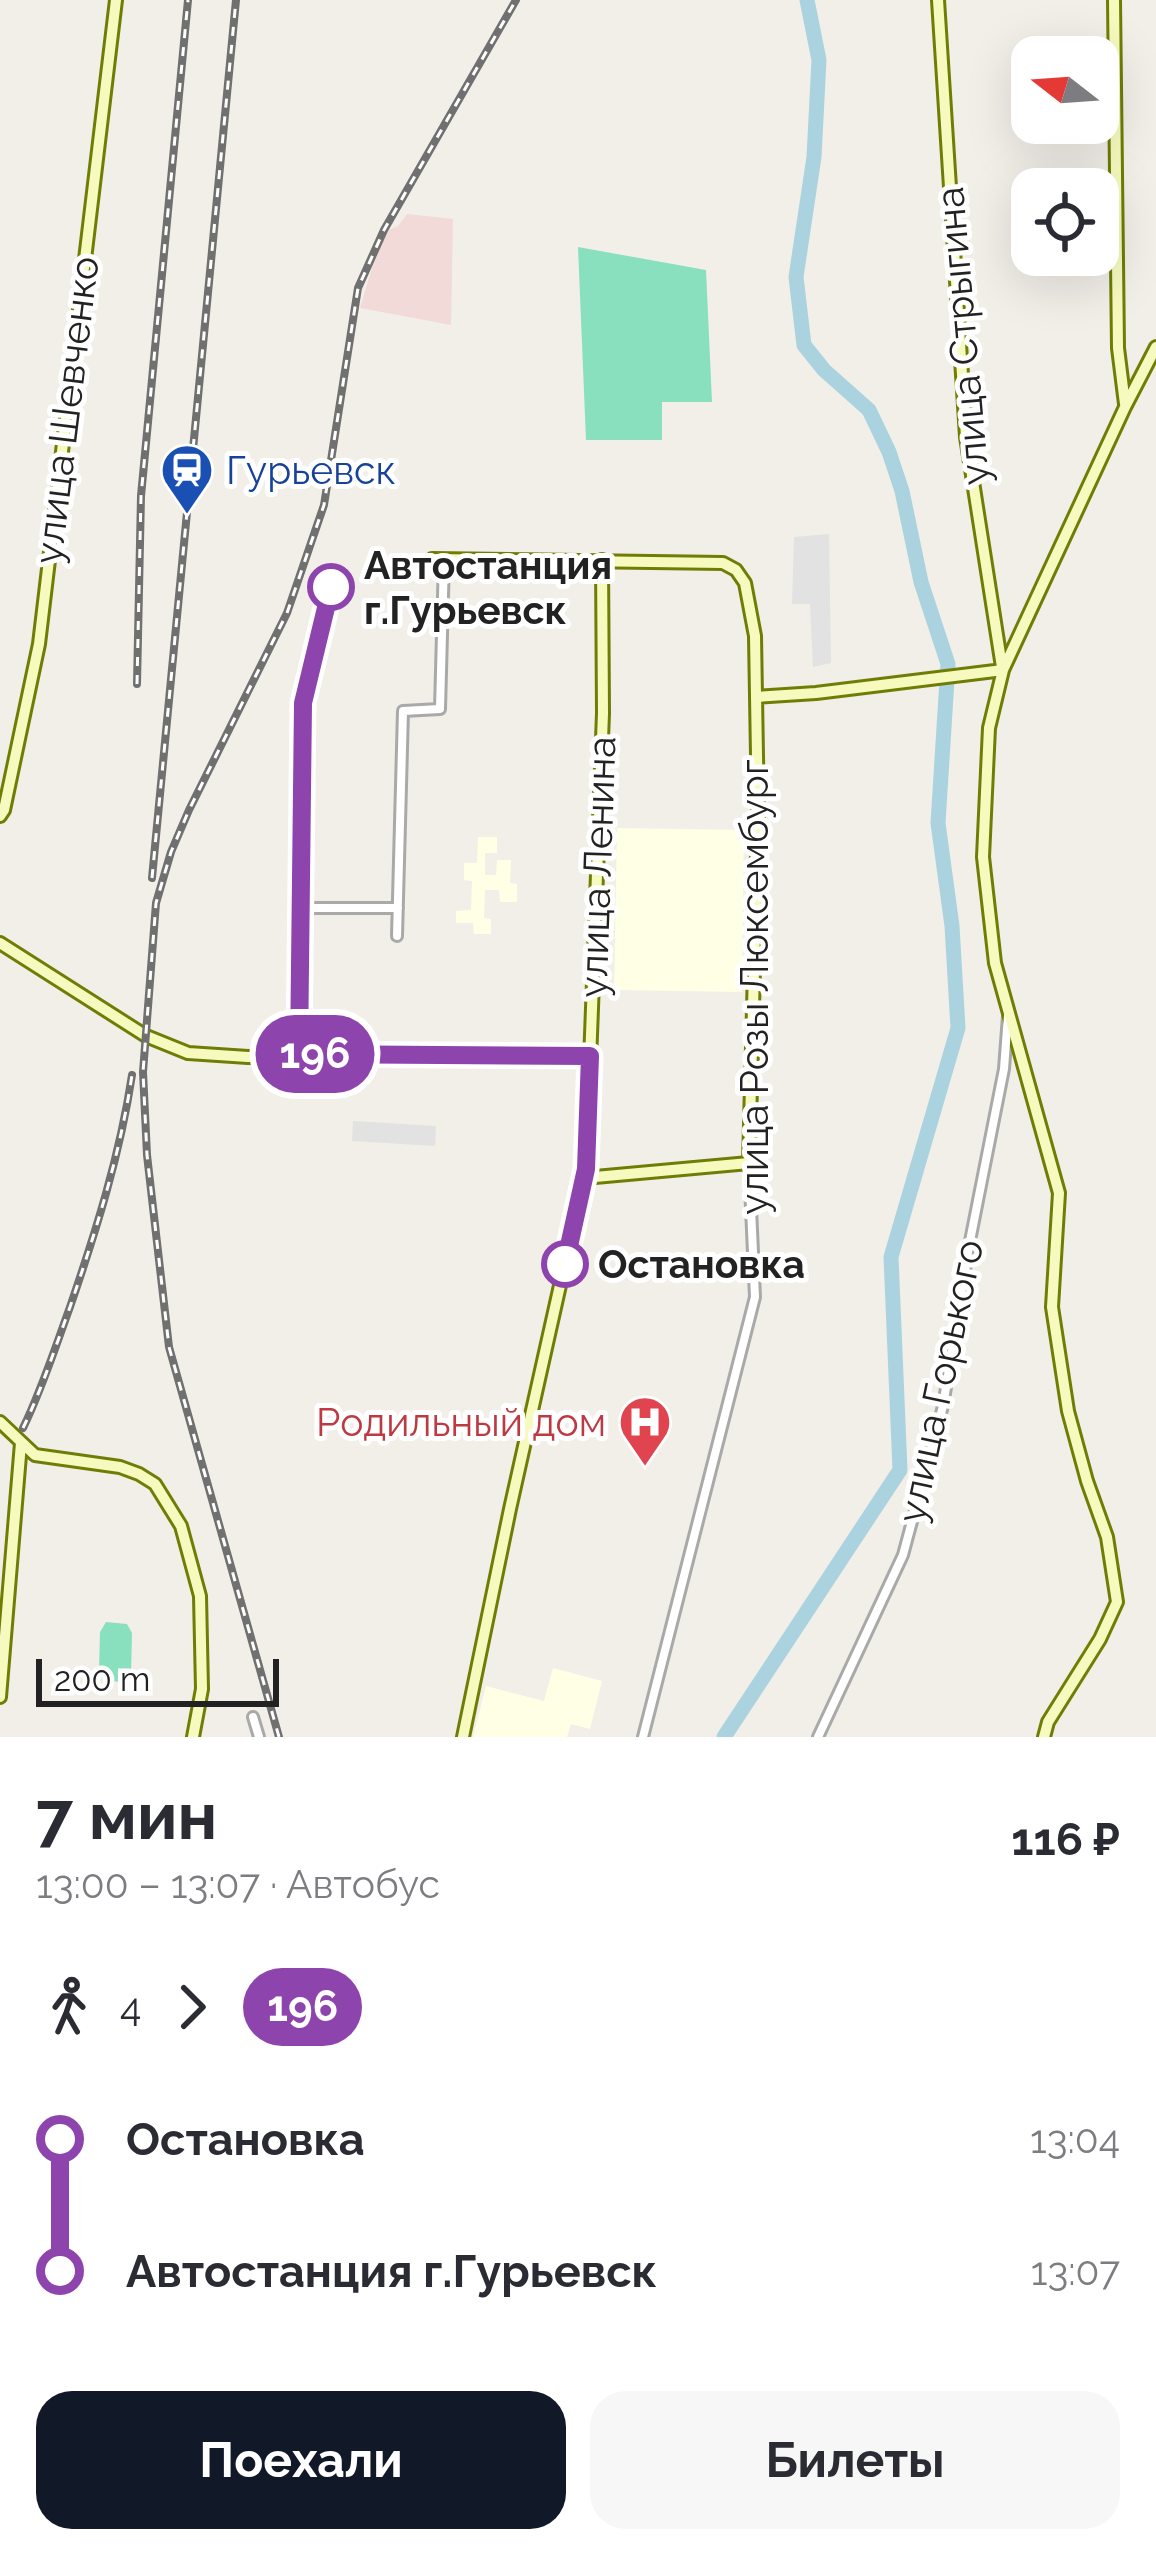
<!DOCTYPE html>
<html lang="ru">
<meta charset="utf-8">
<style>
body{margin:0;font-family:Raleway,sans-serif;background:#f7f7f7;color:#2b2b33;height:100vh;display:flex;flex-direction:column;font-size:45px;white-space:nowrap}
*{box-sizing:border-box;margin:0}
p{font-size:39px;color:#7c7c81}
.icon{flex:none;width:66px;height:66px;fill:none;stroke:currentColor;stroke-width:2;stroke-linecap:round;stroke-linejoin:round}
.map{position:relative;height:1737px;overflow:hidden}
.details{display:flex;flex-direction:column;background:#fff;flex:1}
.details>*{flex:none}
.badge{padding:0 24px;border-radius:39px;font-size:42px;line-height:78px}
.needle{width:78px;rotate:287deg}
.buttons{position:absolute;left:1011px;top:36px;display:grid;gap:24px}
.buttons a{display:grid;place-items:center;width:108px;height:108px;border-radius:24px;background:#fff;box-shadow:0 12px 48px #0002;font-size:60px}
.scale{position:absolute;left:36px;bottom:30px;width:243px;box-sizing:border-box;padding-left:12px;border:6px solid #222;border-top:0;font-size:33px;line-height:42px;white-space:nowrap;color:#222;-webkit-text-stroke:9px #fff;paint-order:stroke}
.map>.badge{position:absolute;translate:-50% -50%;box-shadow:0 0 0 6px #fff}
.legs{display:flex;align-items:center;gap:18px;height:132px;padding:0 36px;font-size:39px}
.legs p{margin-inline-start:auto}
.overview{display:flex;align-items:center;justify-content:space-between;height:204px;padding:0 36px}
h1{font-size:66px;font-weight:700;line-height:90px}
.button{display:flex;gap:24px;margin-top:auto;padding:24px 36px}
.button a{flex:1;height:138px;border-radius:36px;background:#111827;color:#fff;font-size:48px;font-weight:700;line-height:138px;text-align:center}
.button a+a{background:#f7f7f7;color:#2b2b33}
ul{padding:0 36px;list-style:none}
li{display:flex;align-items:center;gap:42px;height:132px;font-size:45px}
li i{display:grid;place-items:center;width:18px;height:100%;margin:0 15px;background:currentColor}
li i::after{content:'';width:30px;height:30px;margin:-15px;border:9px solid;border-radius:50%;background:#fff}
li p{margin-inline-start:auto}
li:first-child i{background:linear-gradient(#0000 50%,currentColor 0)}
li:last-child i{background:linear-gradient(currentColor 50%,#0000 0)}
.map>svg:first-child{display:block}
.commercial{fill:#f2dad9}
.education{fill:#ffffe5}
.pitch{fill:#88e0be}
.parking{fill:#e2e2e2}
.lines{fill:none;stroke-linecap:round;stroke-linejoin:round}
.river{stroke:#aad3df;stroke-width:15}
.street-casing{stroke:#a9a9a9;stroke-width:14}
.secondary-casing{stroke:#707d05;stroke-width:16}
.street{stroke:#fff;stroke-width:8}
.secondary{stroke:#f7fabf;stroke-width:10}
.rail-casing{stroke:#707070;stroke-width:8}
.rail{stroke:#fff;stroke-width:3;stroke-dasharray:9;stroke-linecap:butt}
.line-1-casing{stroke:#fff;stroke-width:27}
.line-1{stroke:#8e44ad;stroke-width:18}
.stop-1-dot{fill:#fff;stroke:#8e44ad;stroke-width:6}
.labels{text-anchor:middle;stroke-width:10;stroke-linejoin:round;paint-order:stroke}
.street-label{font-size:39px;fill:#222;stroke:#fff}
.transit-label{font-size:39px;fill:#164399;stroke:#fff;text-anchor:start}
.stop-label{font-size:39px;font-weight:bold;fill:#222;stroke:#fff;text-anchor:start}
.health-label{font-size:39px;fill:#be3a42;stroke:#fff;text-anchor:end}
</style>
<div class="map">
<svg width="1156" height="1737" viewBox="0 0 1156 1737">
<rect width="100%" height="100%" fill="#f2efe9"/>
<path class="commercial" d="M407 214 453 219 451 325 360 308 373 265 388 230 398 226Z"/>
<path class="education" d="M617 828 744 830 742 992 614 990Z
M478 837H497V853H485V875H496L497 860H511L510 883 517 884V902H500L499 890H485L484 918 491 919V934H474L473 923H456V911L471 910 472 881 464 880V863H477Z
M553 1668 602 1681 590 1729 571 1724 567 1737H473L486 1686 544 1701Z"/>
<path class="pitch" d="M578 247 706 270 712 402H662V440H586Z
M106 1622 127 1624 132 1633 131 1676 123 1682 106 1681 99 1672 100 1632Z"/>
<path class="parking" d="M829 534 831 663 813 667 810 604H792L794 537Z
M353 1121 436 1126 435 1146 352 1141Z"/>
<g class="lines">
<path class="river" d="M724 1737 900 1470 891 1257 958 1028 952 926 938 823 948 664 921 582 902 491 889 452 869 410 824 370 804 345 796 277 814 157 819 60 807 0"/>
<g class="street-casing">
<path id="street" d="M301 908H398
M397 936 403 711 440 709 444 559
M299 1054 303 703 333 580
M253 1717 259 1737
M643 1737 755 1297 749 1163
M818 1737 903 1555 943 1406 969 1246 1004 1069 1008 1016"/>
</g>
<g class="secondary-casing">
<path id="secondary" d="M938 0 966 437 1002 667
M1114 0 1118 348 1125 404
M432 559 723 563 736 570 745 583 755 636 758 815 749 1163 584 1178
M756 697 816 693 1003 670
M0 816 4 810 39 644 116 0
M0 943 146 1036 188 1053 248 1057 462 1053 590 1056
M0 1422 35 1455 120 1467 139 1474 155 1484 181 1526 200 1596 202 1689 193 1737
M0 1697 21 1443
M463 1737 510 1509 586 1169 603 713 602 560
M1044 1737 1048 1722 1100 1639 1117 1602 1107 1537 1087 1481 1068 1411 1052 1307 1059 1193 995 963 983 857 989 728 1003 670 1125 407 1156 347"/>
</g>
<use href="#street" class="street"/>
<use href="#secondary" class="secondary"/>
<g class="rail-casing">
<path id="rail" d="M137 684 141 496 188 0
M152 878 236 0
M23 1428C42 1389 55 1348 70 1307 96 1231 120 1155 132 1075
M279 1737 169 1347 147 1155 143 1072 156 903 171 852 189 810 287 613 324 505 358 288 384 230 516 0"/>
</g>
<use href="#rail" class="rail"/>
</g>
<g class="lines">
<g class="line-1-casing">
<path id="line-1" d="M331 587 303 703 299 1054 590 1056 586 1169 565 1264"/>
</g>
<use href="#line-1" class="line-1"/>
</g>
<defs>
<g id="station-pin" transform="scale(2.7)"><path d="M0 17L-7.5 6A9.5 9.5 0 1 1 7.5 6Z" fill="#1a4fb4" stroke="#fff"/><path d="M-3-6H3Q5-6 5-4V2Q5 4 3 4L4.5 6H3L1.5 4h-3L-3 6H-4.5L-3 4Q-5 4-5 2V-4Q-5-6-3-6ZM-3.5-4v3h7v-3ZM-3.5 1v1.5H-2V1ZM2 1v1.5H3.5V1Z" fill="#fff"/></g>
<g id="hospital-pin" transform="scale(2.7)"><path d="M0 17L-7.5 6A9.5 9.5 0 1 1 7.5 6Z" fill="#e0444e" stroke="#fff"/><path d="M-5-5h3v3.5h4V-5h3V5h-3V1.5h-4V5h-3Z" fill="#fff"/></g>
</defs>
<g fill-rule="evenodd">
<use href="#station-pin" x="187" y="470"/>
<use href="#hospital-pin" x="645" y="1422"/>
</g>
<g class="stop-1-dot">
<circle cx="331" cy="587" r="21"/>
<circle cx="565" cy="1264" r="21"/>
</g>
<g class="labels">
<g class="street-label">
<text transform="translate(962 336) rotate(-95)" y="14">улица Стрыгина</text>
<text transform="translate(66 410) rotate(-83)" y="14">улица Шевченко</text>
<text transform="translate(597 867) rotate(-88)" y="14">улица Ленина</text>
<text transform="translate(754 987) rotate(-90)" y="14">улица Розы Люксембург</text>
<text transform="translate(940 1381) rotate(-78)" y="14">улица Горького</text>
</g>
<g class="transit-label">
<text x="226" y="484">Гурьевск</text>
</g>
<g class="stop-label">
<text x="364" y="579">Автостанция<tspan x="364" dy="45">г.Гурьевск</tspan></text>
<text x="598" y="1278">Остановка</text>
</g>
<g class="health-label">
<text x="606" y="1436">Родильный дом</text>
</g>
</g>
</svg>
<div class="buttons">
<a><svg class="needle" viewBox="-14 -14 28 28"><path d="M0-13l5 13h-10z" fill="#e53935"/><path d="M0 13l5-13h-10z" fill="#7c7c81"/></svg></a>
<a><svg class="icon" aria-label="locate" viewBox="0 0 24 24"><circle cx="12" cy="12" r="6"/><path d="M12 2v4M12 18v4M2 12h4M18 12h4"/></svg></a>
</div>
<div class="scale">200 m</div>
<b class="badge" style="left:315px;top:1054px;background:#8e44ad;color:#fff">196</b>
</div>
<section class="details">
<div class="overview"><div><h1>7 мин</h1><p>13:00 – 13:07 · Автобус</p></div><b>116 ₽</b></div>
<div class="legs"><svg class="icon" aria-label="walk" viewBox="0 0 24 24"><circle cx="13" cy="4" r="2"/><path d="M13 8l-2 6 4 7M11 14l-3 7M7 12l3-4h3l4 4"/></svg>4<svg class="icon" aria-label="forward" viewBox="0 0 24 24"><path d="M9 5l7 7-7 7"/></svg><b class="badge" style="background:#8e44ad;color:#fff">196</b></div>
<ul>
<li><i style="color:#8e44ad"></i><b>Остановка</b><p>13:04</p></li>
<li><i style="color:#8e44ad"></i><b>Автостанция г.Гурьевск</b><p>13:07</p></li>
</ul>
<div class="button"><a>Поехали</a><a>Билеты</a></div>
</section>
